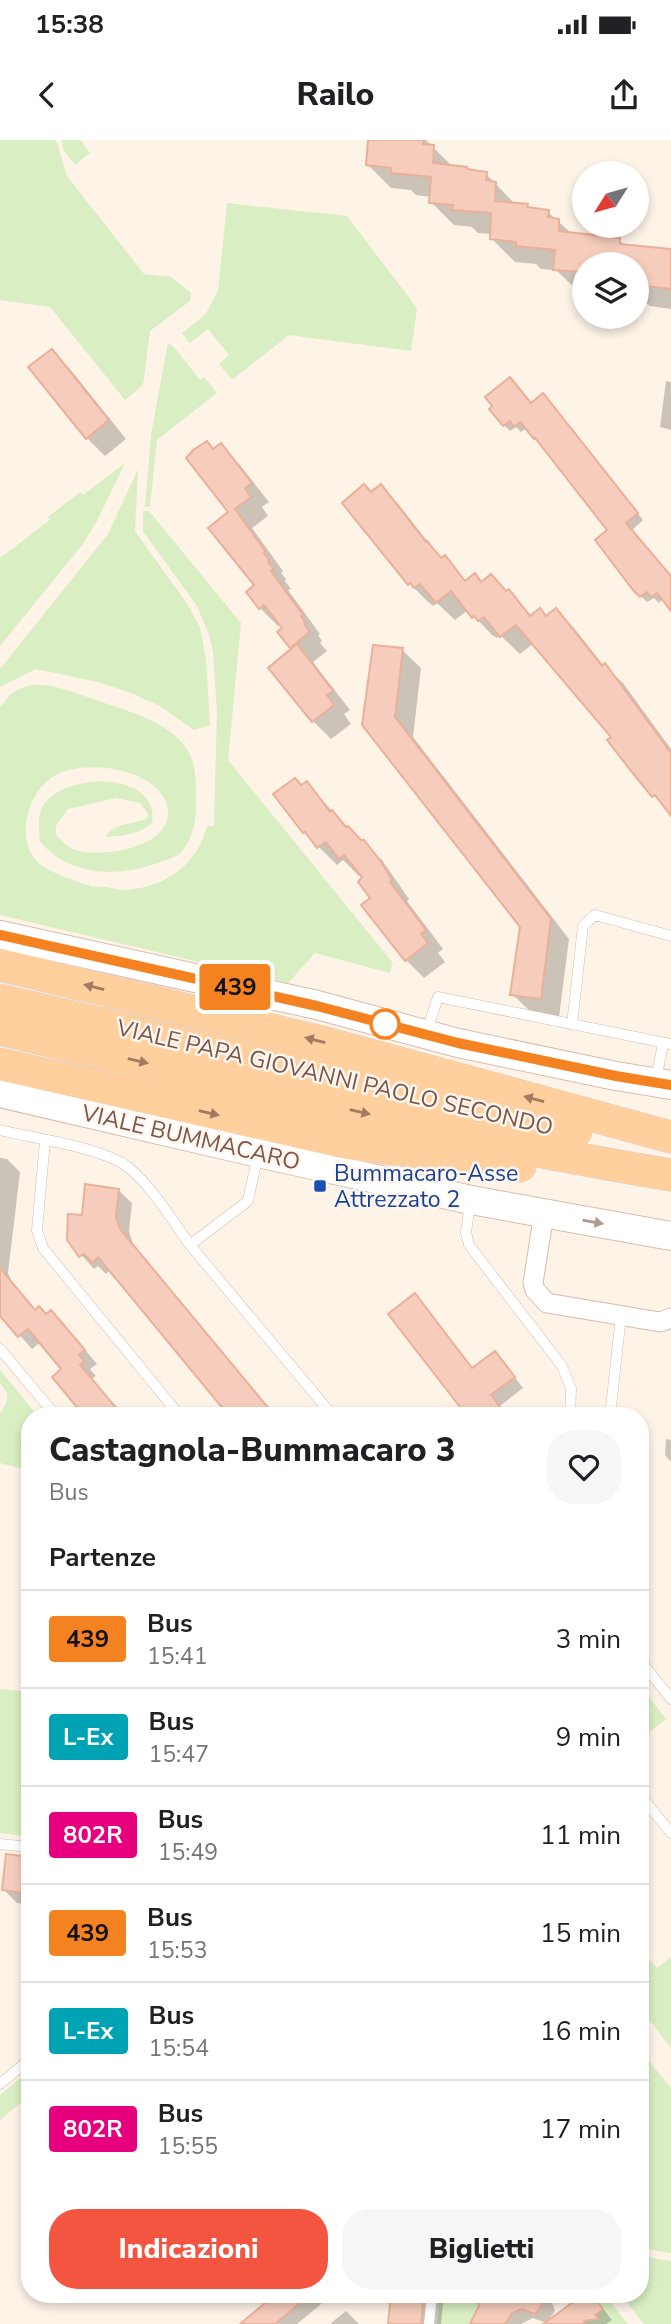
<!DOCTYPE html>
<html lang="it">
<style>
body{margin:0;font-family:"Nunito Sans",sans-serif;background:#f6f6f6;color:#202124;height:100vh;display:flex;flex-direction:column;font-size:26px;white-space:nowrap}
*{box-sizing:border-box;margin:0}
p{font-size:23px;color:#757577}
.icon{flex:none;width:38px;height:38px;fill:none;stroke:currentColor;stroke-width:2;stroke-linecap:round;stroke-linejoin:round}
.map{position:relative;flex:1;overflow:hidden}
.drawer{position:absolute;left:21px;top:1267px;width:628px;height:896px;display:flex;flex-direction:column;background:#fff;border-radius:28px;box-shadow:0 4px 10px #0003}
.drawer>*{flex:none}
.badge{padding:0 14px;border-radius:5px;font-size:24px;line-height:46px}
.needle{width:46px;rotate:233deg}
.buttons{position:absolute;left:572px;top:21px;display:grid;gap:14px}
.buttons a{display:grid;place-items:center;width:77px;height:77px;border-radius:50%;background:#fff;box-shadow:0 4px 10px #0003;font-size:35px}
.map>.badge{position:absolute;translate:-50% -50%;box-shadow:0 0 0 4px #fff}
h2{padding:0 28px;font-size:26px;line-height:63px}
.round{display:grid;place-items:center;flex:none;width:74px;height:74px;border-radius:28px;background:#f6f6f6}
.overview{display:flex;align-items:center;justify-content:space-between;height:119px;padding:0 28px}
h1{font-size:33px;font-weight:800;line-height:52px}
.cta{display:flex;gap:14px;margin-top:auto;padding:14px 28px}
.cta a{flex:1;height:80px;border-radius:28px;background:#f35541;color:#fff;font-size:28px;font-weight:800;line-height:80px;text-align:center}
.cta a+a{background:#f6f6f6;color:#202124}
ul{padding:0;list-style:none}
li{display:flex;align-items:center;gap:21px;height:98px;padding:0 28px;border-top:2px solid #e0e0e0}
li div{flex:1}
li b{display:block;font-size:26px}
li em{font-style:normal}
li .badge{min-width:77px;font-weight:700;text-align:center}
.status{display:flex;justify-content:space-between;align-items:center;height:49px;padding:0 35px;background:#fff;direction:ltr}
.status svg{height:19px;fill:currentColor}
header{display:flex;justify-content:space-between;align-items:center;height:91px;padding:0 28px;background:#fff;font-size:32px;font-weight:800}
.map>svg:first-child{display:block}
.green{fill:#d9eec3}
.shadow{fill:#0003}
.building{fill:#f6cdbc;stroke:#ebb09a;stroke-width:2}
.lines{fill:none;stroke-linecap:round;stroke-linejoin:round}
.lane-casing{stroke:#d4bbae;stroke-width:11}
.street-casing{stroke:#d4bbae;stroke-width:21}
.secondary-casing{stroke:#dabcad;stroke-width:30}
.primary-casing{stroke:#dacfcc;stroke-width:33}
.lane{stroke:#fff;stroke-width:10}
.street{stroke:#fff;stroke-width:19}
.secondary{stroke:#fff;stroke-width:28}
.primary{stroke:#ffd09d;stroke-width:32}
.oneway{fill:#a37a62}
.oneway2{fill:#b09991}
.line-casing{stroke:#fff;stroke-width:16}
.line{stroke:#f58220;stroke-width:10}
.stop-dot{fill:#fff;stroke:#f58220;stroke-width:3.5}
.transit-dot{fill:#1a4fb4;stroke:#fff7ef;stroke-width:2.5}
.labels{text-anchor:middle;stroke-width:5;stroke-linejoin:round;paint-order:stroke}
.street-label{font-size:23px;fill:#7b5548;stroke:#fff7ef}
.transit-label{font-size:23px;fill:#164399;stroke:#fff7ef;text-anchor:start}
</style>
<div class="status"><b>15:38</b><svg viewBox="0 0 49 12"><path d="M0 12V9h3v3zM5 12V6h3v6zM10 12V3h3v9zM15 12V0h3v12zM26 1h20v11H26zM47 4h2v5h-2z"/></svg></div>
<header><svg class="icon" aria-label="back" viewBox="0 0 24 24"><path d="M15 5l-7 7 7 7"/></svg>Railo<svg class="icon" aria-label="share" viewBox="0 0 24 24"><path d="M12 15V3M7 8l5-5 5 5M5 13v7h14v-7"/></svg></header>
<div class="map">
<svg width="671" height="2184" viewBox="0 0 671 2184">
<rect width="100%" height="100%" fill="#fef3e7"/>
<path class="green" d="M0 0H56L67 36 144 134 171 137 191 153 190 161 150 191 143 245 125 260 50 167 0 160Z
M61 0H80L90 13 75 25 64 11Z
M227 63 347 76 417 168 411 211 289 195 232 240 219 224 229 215 208 189 190 203 182 193 205 175 218 150Z
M168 203 174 207 200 240 204 237 217 253 157 300 150 367H145L151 295Z
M125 323 97 381 83 404 0 506V418L50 380 48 377 80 352 83 355Z
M138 329 135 391 188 465 200 488 206 519 210 585 194 590 160 566 131 553 98 542 36 529 0 547V529L108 394Z
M143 371H149L241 483 228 620 393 823 390 833 315 813 288 843 0 775V567C5 562 8 556 14 552 38 535 71 552 96 560 126 571 175 582 190 615 196 628 196 643 196 657 197 676 194 697 181 712 176 718 164 720 157 723 119 738 67 736 40 701 39 693 38 681 40 673 53 630 162 629 152 683 139 694 123 696 106 697 113 683 133 684 147 679L148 674 140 663 116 658 68 669 56 686V695C61 700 66 706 73 709 100 720 179 707 167 665 156 628 84 618 54 636 26 653 12 707 44 727 58 736 77 741 93 747 104 745 115 750 126 750 166 747 197 725 207 686H214L217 573 213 512 209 495 197 466 143 391Z
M0 1230 38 1276H30V1331L0 1323V1273L7 1262V1253L0 1243Z
M641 1547 666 1579 641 1599H640Z
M0 1549 30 1552V1697L0 1693Z
M640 1808 657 1828 671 1817V1908L641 1869Z
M640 1910 671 1948V2113L641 2108Z
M30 1930V1955L0 1980V1955Z
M641 2116 671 2121V2184H644L628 2164 630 2154H640Z
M440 2154H476L479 2166 472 2178 474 2184H437Z
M593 2154H604L628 2184H584V2181L598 2179 595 2175 603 2170Z"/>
<path class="shadow" d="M369 0H426L453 27 486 34 516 65 548 72 572 94 619 100 626 106 671 111V169L650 166 641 158 637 157V124H584V153L579 152 556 130 541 129 536 124 515 122 491 98 492 94 478 93 472 87 454 85 431 62V57L416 55 411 50 391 48 368 25Z
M52 211 70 229 126 299 105 316 87 298Z
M666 241 671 242V290L660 287Z
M549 262 643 380 631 391 669 436 671 435V469L663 459 659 463 654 458 647 462 641 456 609 390 527 287 521 292 516 287 510 291 504 285 531 265Z
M220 306 239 324 269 362 262 367 268 376 252 388 283 431 281 433 286 439 285 441 291 449 288 450 320 494 318 495 322 501 320 503 327 511 313 522 350 570 344 574 351 584 331 599 313 581 293 509 280 492 284 488 281 484 278 486 260 468 248 452 256 446 230 373 214 310Z
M381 347 399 365 435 411 443 419 445 418 467 442 509 451 532 476 547 478 556 470 574 488 604 526 623 543 671 609V673L654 656 613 598 534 503 520 514 501 496 497 498 492 495 468 470 455 480 437 463 433 466 427 461 409 443 371 354Z
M402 510 421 528 413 597 569 799 559 877 531 872 512 854 521 786 364 585Z
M307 643 352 693 382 720 409 759 407 761 443 809 438 813 445 822 424 838 406 820 364 765 373 758 361 734 359 736 343 720 337 725 304 692 301 647Z
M0 1018 7 1019 20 1032 8 1133 12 1142 36 1171 47 1176 51 1172 64 1185 97 1224 90 1229 96 1236 92 1239 123 1276H86L63 1230 41 1202 32 1209 0 1173Z
M118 1050 132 1063 129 1091 133 1104 275 1276H231L110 1130 106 1134 98 1126 94 1129 68 1100 83 1077Z
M415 1155 474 1229 495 1213 504 1223 523 1248 500 1266 507 1276H469Z
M666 1299 671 1300V1322L665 1315Z
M30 1719V1765L17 1763 4 1750Z
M279 2154H322L326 2160 297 2184H243Z
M393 2154H444L441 2184H389Z
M546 2154 551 2159 555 2171 546 2183 533 2178 521 2184H476L481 2166Z
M592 2155 612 2180 606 2184H546Z
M346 2171 359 2184H331V2183Z"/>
<path class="building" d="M368 0H424L423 4 434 5 433 23 467 27V29L487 32 486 40 496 42 495 61 528 64 527 67 549 70 548 77 559 79V91L620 98V104L671 109V149L637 145V124H584V132L553 130 555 110 516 106V102L490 99 491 73 452 70 453 65 429 63 431 37 391 33V28L366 25Z
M52 209 109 280 86 299 28 227Z
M510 237 531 263 543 253 638 373 626 383 671 436V471L657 453 651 457 647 452 640 457 633 450 595 400 607 390 535 298 534 299 520 282 514 287 510 281 503 286 489 269 492 266 485 257Z
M207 301 213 309 221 303 252 343 245 348 251 357 235 369 265 411 264 413 269 420 268 422 274 430 271 431 303 475 301 476 305 482 304 484 310 492 290 508 277 492 282 488 264 465 259 469 246 452 254 445 208 388 228 372 186 318 193 310Z
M364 344 371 352 381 344 426 402 427 401 441 418 445 415 465 441 475 433 481 442 491 434 506 451 509 449 530 476 540 468 546 476 556 468 602 526 605 523 671 613V676L655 655 652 657 631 631 607 600 611 597 516 485 500 497 484 477 478 481 474 476 472 478 451 451 436 463 420 444 414 448 410 443 408 445 342 363Z
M297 504 333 551 327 555 334 565 312 582 268 528Z
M373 505 403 508 395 577 551 779 541 859 510 855 520 787 362 585Z
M295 638 301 645 307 641 330 672 332 670 346 687 348 686 361 700H364L382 723 392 740 390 742 426 790 421 794 428 803 405 821 361 765 370 758 358 742 362 737 344 715 339 719 326 702 317 708 305 692 303 693 273 654Z
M85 1044 119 1049 116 1077 120 1089 275 1276H229L98 1117 92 1123 84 1114 79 1117 67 1100 68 1074 82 1075Z
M0 1128 35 1170 39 1166 46 1174 51 1170 85 1210 79 1215 84 1222 80 1225 123 1276H84L52 1237 61 1229 28 1189 18 1197 0 1176Z
M415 1153 472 1228 495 1211 515 1237 491 1255 507 1276H467L388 1174Z
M6 1714 30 1717V1754L2 1750Z
M276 2154H311L275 2184H240Z
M391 2154H424L421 2184H388Z
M476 2154H550L535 2174 522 2169 512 2173 505 2184H470L479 2166Z
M593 2154 603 2170 595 2175 599 2179 584 2181V2184H543L583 2155Z"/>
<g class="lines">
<g class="lane-casing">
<path id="lane" d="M572 885 583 786 595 775 671 796
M426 894 438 857 671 904
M656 940 663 903
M0 990C32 998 106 1008 129 1028 154 1049 171 1079 190 1105L248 1061 258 1014
M45 1001 37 1090 43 1108 180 1276
M470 1064 466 1092 469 1105 562 1226 571 1248 570 1276
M190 1105 333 1276
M0 1209 56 1276
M610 1276 621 1176
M640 1520 671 1559
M640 1655 671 1693
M0 1704 30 1707
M0 1944 30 1919
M429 2184 432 2154"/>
</g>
<g class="street-casing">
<path id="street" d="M544 1073 533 1143 535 1150 547 1163 660 1182 671 1178"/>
</g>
<g class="secondary-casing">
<path id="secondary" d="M0 795 317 865 458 903 616 936 671 945
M0 953 258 1013 471 1060 671 1096"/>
</g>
<g class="primary-casing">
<path id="primary" d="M0 825 322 902 671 997
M0 860 373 947 576 991
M0 889C222 942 445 998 671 1035
M0 924 347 1003 520 1026"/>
</g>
<use href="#lane" class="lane"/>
<use href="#street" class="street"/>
<use href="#secondary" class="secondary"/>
<use href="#primary" class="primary"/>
</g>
<defs><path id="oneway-solid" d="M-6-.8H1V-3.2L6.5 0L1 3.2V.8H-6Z" transform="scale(1.75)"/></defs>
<g class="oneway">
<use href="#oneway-solid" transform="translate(94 847) rotate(-166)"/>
<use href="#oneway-solid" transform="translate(315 900) rotate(-166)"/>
<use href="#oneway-solid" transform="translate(138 921) rotate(13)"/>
<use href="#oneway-solid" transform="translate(534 959) rotate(-165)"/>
<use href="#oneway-solid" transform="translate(360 972) rotate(13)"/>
<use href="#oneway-solid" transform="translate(209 973) rotate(13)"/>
</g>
<use class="oneway2" href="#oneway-solid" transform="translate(593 1082) rotate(10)"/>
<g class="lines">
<g class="line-casing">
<path id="line" d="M0 795 317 866 458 903 616 936 671 945"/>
</g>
<use href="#line" class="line"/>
</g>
<circle class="stop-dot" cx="385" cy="884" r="14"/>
<rect class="transit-dot" x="313" y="1039" width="14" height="14" rx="3.5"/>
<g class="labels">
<g class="street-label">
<text transform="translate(335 937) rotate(13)" y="8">VIALE PAPA GIOVANNI PAOLO SECONDO</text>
<text transform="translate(191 997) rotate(13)" y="8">VIALE BUMMACARO</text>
</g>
<g class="transit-label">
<text x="334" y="1041">Bummacaro-Asse<tspan x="334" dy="26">Attrezzato 2</tspan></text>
</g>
</g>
</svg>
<div class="buttons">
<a><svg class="needle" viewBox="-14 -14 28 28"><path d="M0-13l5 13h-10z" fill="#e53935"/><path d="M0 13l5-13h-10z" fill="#757577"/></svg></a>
<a><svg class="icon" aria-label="layers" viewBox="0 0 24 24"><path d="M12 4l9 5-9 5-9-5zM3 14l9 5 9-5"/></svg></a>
</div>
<b class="badge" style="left:235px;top:847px;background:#f58220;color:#111">439</b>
<section class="drawer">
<div class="overview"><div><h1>Castagnola-Bummacaro 3</h1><p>Bus</p></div><a class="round"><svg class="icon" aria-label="heart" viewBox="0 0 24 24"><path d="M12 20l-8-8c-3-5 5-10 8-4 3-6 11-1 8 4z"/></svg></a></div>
<h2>Partenze</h2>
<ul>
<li><span class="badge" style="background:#f58220;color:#111">439</span><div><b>Bus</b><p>15:41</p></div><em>3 min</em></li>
<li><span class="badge" style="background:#00a3b4;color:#fff">L-Ex</span><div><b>Bus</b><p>15:47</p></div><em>9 min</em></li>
<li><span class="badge" style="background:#e6007e;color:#fff">802R</span><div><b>Bus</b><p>15:49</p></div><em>11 min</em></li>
<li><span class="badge" style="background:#f58220;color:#111">439</span><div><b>Bus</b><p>15:53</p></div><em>15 min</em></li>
<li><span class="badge" style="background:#00a3b4;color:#fff">L-Ex</span><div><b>Bus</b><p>15:54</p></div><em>16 min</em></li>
<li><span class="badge" style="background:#e6007e;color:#fff">802R</span><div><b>Bus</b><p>15:55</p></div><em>17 min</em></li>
</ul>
<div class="cta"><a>Indicazioni</a><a>Biglietti</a></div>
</section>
</div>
